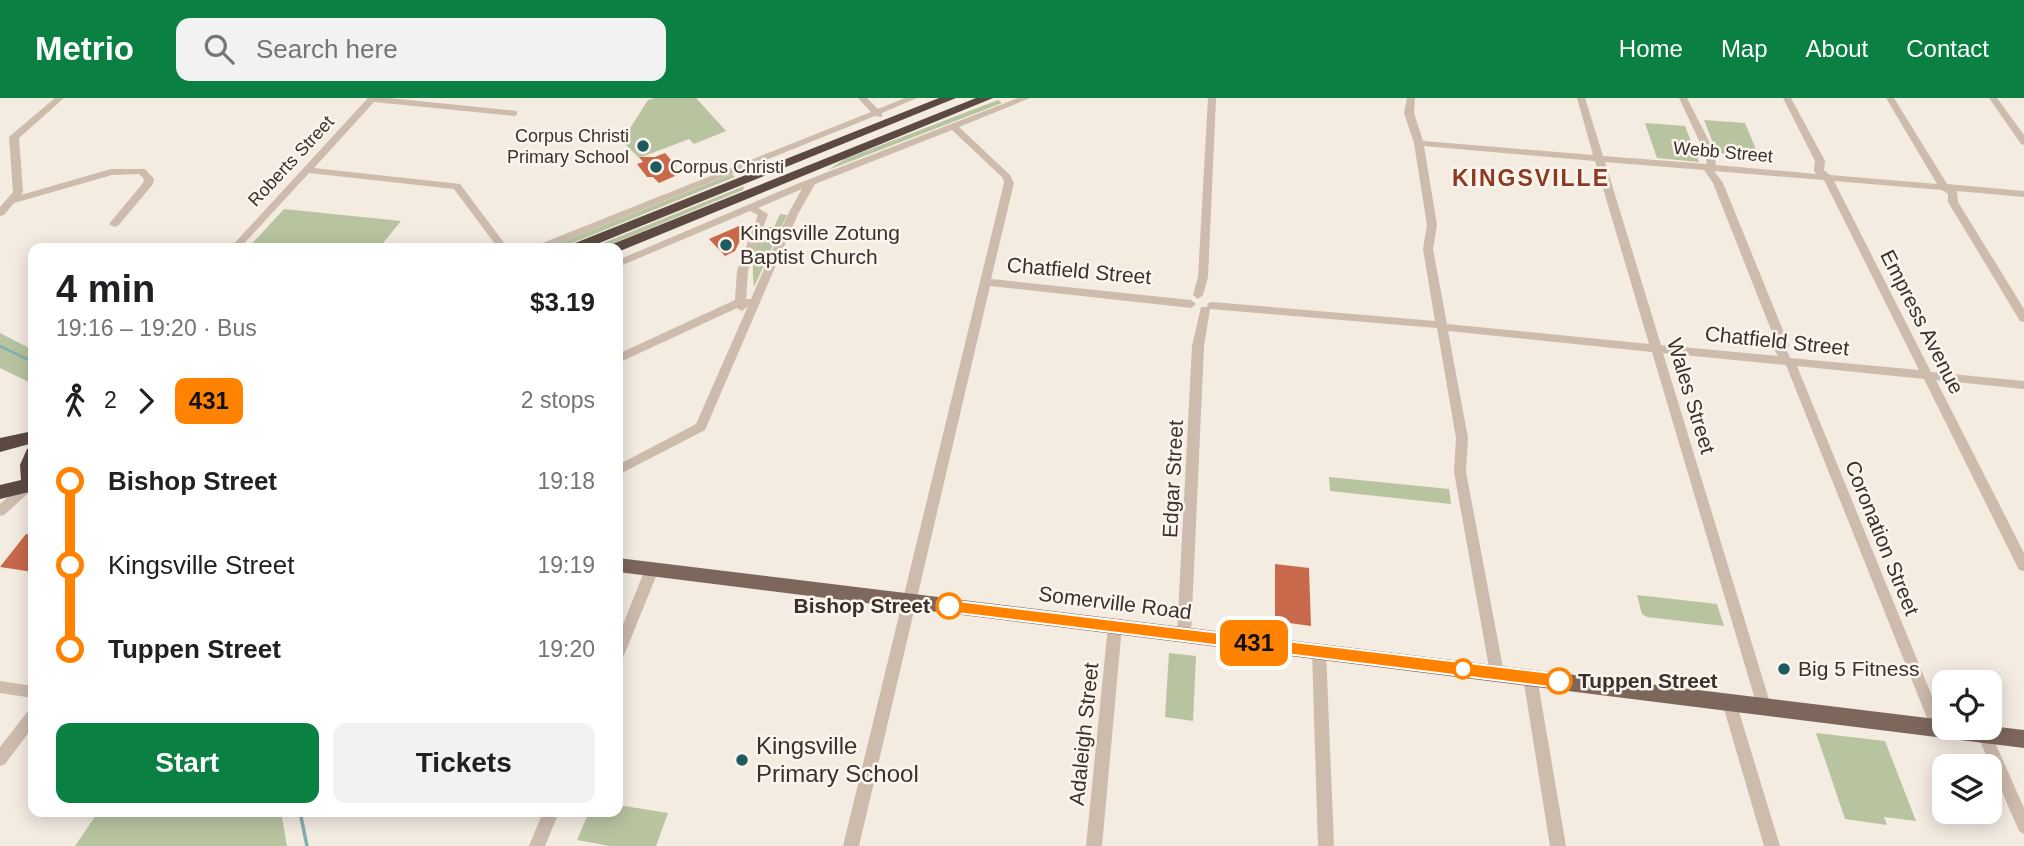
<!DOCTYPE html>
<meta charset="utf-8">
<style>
body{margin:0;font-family:Arial,sans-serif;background:#f2f2f2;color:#202124;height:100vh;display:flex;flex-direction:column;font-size:26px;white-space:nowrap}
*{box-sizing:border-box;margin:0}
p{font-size:23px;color:#757577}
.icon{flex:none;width:38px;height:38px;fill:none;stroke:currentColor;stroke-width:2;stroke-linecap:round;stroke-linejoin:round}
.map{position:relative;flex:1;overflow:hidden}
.sheet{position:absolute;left:28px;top:145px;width:595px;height:574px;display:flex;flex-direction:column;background:#fff;border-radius:14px;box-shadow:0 4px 18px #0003}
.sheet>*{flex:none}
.badge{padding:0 14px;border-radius:10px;font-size:24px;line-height:46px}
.fabs{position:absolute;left:1932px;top:572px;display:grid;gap:14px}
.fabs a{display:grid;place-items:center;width:70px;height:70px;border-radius:14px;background:#fff;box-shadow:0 4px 18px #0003;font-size:35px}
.map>.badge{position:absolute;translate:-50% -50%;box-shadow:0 0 0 4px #fff}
.legs{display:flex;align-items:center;gap:10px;height:77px;padding:0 28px;font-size:23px}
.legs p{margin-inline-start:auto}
.overview{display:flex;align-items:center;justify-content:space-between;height:119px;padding:0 28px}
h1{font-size:38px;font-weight:600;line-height:52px}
.cta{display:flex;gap:14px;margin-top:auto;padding:14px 28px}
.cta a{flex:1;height:80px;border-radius:14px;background:#0b8043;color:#fff;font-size:28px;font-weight:600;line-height:80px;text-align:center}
.cta a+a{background:#f2f2f2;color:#202124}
ul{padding:0 28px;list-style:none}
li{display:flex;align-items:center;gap:24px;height:84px;font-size:26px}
li i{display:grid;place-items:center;width:10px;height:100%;margin:0 9px;background:currentColor}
li i::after{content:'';width:18px;height:18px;margin:-9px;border:5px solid;border-radius:50%;background:#fff}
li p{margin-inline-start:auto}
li:first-child i{background:linear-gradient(#0000 50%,currentColor 0)}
li:last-child i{background:linear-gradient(currentColor 50%,#0000 0)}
header{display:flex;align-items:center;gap:42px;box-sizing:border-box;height:98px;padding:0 35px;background:#0b8043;color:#fff}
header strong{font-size:33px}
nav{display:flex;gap:38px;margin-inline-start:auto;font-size:24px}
.search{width:490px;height:63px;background:#f2f2f2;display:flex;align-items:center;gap:18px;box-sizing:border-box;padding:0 24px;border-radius:14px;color:#757577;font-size:26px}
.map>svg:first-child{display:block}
.green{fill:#b8c4a0}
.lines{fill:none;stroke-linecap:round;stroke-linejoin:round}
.stream-far1{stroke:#7fb0b2;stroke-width:2.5}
.stream{stroke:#7fb0b2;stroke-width:3.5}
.building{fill:#c8694b}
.minor{fill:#cdbbac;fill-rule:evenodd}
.major{fill:#7d675c;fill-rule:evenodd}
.highway{fill:#5c4a42;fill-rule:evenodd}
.line-1{fill:#ff8200;stroke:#fff;stroke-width:2}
.poi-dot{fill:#1f5a5e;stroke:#fbf5ee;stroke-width:2.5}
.stop-1-dot{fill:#fff;stroke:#ff8200;stroke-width:3.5}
.labels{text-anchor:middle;stroke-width:5;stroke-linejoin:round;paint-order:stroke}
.far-poi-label{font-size:18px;fill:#3b302b;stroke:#fbf5ee;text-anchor:end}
.far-street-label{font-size:18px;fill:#3b302b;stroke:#fbf5ee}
.poi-label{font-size:21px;fill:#3b302b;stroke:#fbf5ee;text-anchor:start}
.street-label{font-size:21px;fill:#3b302b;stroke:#fbf5ee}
.stop-label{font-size:21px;font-weight:bold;fill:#3b302b;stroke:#fbf5ee;text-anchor:end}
.far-district-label{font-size:23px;font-weight:bold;letter-spacing:2px;fill:#8c3b22;stroke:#fbf5ee}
.near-poi-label{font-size:24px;fill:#3b302b;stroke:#fbf5ee;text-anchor:start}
</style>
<header>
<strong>Metrio</strong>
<div class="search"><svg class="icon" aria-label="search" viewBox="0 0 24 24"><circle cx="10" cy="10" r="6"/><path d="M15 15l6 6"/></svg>Search here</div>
<nav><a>Home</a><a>Map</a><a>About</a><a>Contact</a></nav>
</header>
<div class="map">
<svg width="2024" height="748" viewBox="0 0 2024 748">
<rect width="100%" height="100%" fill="#f4ebe1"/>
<path class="green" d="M655 0H696L726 33 694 46 689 41 639 60 622 43 648 2Z
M998 2 1002 5 828 72 845 61Z
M1704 22 1745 25 1759 59 1717 55Z
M1645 25 1685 28 1699 64 1657 60Z
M732 76 735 79 560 150H547Z
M744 88 743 92 602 150H591Z
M284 111 401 123 379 150H248Z
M780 116 787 117 754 189C751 165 754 151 764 129H774Z
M0 235 33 252V286L0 270Z
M1329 379 1449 391 1451 406 1330 393Z
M1637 497 1717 506 1724 528 1647 519 1642 516Z
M1169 555 1196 558 1193 623 1165 619Z
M1816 635 1885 643 1916 723 1884 719 1887 727 1845 721Z
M618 707 668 715 656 748H610L577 742 589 714H618Z
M98 714H281L287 748H75Z"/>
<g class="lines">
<path class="stream-far1" d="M0 248 33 264"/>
<path class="stream" d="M300 714 307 748"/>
</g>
<path class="building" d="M665 55 676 68 669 71 675 78 659 85 653 79H647L637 66 643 64 639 59H655Z
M739 128 744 134 735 153 725 158 709 141Z
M26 436 33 437V474L0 469Z
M1275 466 1309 470 1311 528 1275 523Z"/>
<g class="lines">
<path class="minor" d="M55 0H64L19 40 23 94 21 97 111 71H145L154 81 153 86 118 128 114 129 109 126 143 85 144 81 139 76 112 77 14 105 4 117 0 118V109L13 94 9 39Z
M368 0H389L517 13V17L514 18 374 4 314 70 460 86 508 150H498L454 91 309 75 240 150H230Z
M858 0H867L878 11 905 0H917L882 15V19L875 18 547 150H534L535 148 871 14Z
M1018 0H1030L959 29 1010 77 1014 85 991 181 1191 202 1196 206 1191 210 990 188 859 748H843L1004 85 1003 80 952 32 815 86 798 116 705 332 618 377V367L696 326 748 208 742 213 737 210 618 265V256L735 202 737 173 758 117 750 113 618 169V162L797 86ZM802 91 788 116 751 201H746L748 173 768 116 758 110Z
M1208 0H1216L1208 179 1203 197 1198 201 1193 197 1198 179Z
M1407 0H1415L1414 15 1423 43 1593 57 1577 0H1585L1603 58 1707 66 1703 51 1679 0H1687L1713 51 1716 67 1816 76 1814 73 1815 63 1783 0H1791L1825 63 1824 72 1830 77 1937 86 1886 0H1894L1947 86 2024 93V99L1957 93 1958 104 2024 211V224L2020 223 1948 104V96L1942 92 1834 83 1931 274 2024 283V291L1936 282 2024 455V473L2019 472 1924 281 1797 268 1945 630 1943 635 1938 637 1933 635 1931 630 1786 267 1663 255 1771 608 1769 613 1764 615 1759 613 1757 608 1652 254 1448 233 1468 340 1466 374 1504 575 1502 579 1497 581 1492 579 1490 575 1454 374 1456 340 1437 230 1210 211 1204 248 1191 536 1189 540 1184 542 1179 540 1177 536 1192 248 1201 209H1207L1208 205 1212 204 1435 223 1423 151 1427 127 1414 45 1404 15ZM1424 48 1595 63 1649 246 1447 226 1433 151 1437 127ZM1605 64 1704 72 1713 85 1777 247 1775 253 1778 258 1661 247ZM1714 73 1824 82 1919 272 1790 260 1787 253 1789 247 1723 85Z
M1989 0H1997L2024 37V47L2021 46Z
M30 382 33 383V391L4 417 0 418V406L26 384Z
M652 466 657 467 659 471 625 555 623 559 618 561V539L645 471 647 467Z
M1115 522 1120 524 1122 528 1102 748H1086L1108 528 1110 524Z
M1319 547 1324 549 1326 553 1334 748H1318L1312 553 1314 549Z
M1530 573 1535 575 1537 579 1566 748H1550L1523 579 1525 575Z
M0 583 33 588V600L0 595Z
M1729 598 1734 599 1736 604 1780 748H1764L1722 604 1724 599Z
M33 611V629L5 666 0 668V649L28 613Z
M1986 630 1989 631 2024 710V736L2019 733 1977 636 1979 631Z
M543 714H559L545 748H529Z"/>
<path class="major" d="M618 460 1944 622V630L1990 628 2024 632V650L618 474Z"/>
<path class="highway" d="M939 0H956L587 150H568L570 147Z
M976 0H993L620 153 608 150 610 147Z
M33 333V345L0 354V340Z
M33 349V393L0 401V387L21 382 20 367 27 351Z"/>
</g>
<path class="line-1" d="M949 502 1559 576 1567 583 1559 590 949 514 942 508Z"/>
<g class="poi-dot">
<circle cx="643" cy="48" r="7"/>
<circle cx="656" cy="69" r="7"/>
<circle cx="726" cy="147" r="7"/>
<circle cx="1784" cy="571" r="7"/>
<circle cx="742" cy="662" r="7"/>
</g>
<g class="stop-1-dot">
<circle cx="949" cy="508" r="12"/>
<circle cx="1463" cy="571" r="9"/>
<circle cx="1559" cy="583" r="12"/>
</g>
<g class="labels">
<g class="far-poi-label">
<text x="629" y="44">Corpus Christi<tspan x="629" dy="21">Primary School</tspan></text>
<text x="670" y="75" text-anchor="start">Corpus Christi</text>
</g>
<g class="far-street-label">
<text transform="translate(1723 54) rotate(5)" y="6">Webb Street</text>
<text transform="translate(291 63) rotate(-47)" y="6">Roberts Street</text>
</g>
<g class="poi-label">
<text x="740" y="142">Kingsville Zotung<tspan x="740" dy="24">Baptist Church</tspan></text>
<text x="1798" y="578">Big 5 Fitness</text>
</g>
<g class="street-label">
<text transform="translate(1079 173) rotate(5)" y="7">Chatfield Street</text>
<text transform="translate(1922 224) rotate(63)" y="7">Empress Avenue</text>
<text transform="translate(1777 243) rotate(6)" y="7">Chatfield Street</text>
<text transform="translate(1691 298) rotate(73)" y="7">Wales Street</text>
<text transform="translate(1173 381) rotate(-87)" y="7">Edgar Street</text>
<text transform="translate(1882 440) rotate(68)" y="7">Coronation Street</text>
<text transform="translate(1115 505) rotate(7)" y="7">Somerville Road</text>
<text transform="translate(1084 636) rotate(-84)" y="7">Adaleigh Street</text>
</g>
<g class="stop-label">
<text x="930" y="515">Bishop Street</text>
<text x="1578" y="590" text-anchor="start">Tuppen Street</text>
</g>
<g class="far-district-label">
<text x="1531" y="88">KINGSVILLE</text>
</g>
<g class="near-poi-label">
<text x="756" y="656">Kingsville<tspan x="756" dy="28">Primary School</tspan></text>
</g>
</g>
</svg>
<div class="fabs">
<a><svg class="icon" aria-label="locate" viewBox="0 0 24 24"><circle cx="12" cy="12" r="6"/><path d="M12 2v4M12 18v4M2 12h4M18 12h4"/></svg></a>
<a><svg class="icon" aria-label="layers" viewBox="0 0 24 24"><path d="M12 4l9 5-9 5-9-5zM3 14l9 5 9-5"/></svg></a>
</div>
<b class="badge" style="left:1254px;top:545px;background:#ff8200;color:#111">431</b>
<section class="sheet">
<div class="overview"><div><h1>4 min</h1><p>19:16 – 19:20 · Bus</p></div><b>$3.19</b></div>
<div class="legs"><svg class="icon" aria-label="walk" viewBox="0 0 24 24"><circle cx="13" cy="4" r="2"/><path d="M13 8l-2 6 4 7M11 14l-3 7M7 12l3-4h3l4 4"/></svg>2<svg class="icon" aria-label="forward" viewBox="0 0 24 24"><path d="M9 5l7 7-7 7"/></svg><b class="badge" style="background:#ff8200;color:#111">431</b><p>2 stops</p></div>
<ul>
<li><i style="color:#ff8200"></i><b>Bishop Street</b><p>19:18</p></li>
<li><i style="color:#ff8200"></i><span>Kingsville Street</span><p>19:19</p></li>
<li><i style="color:#ff8200"></i><b>Tuppen Street</b><p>19:20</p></li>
</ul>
<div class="cta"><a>Start</a><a>Tickets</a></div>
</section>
</div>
